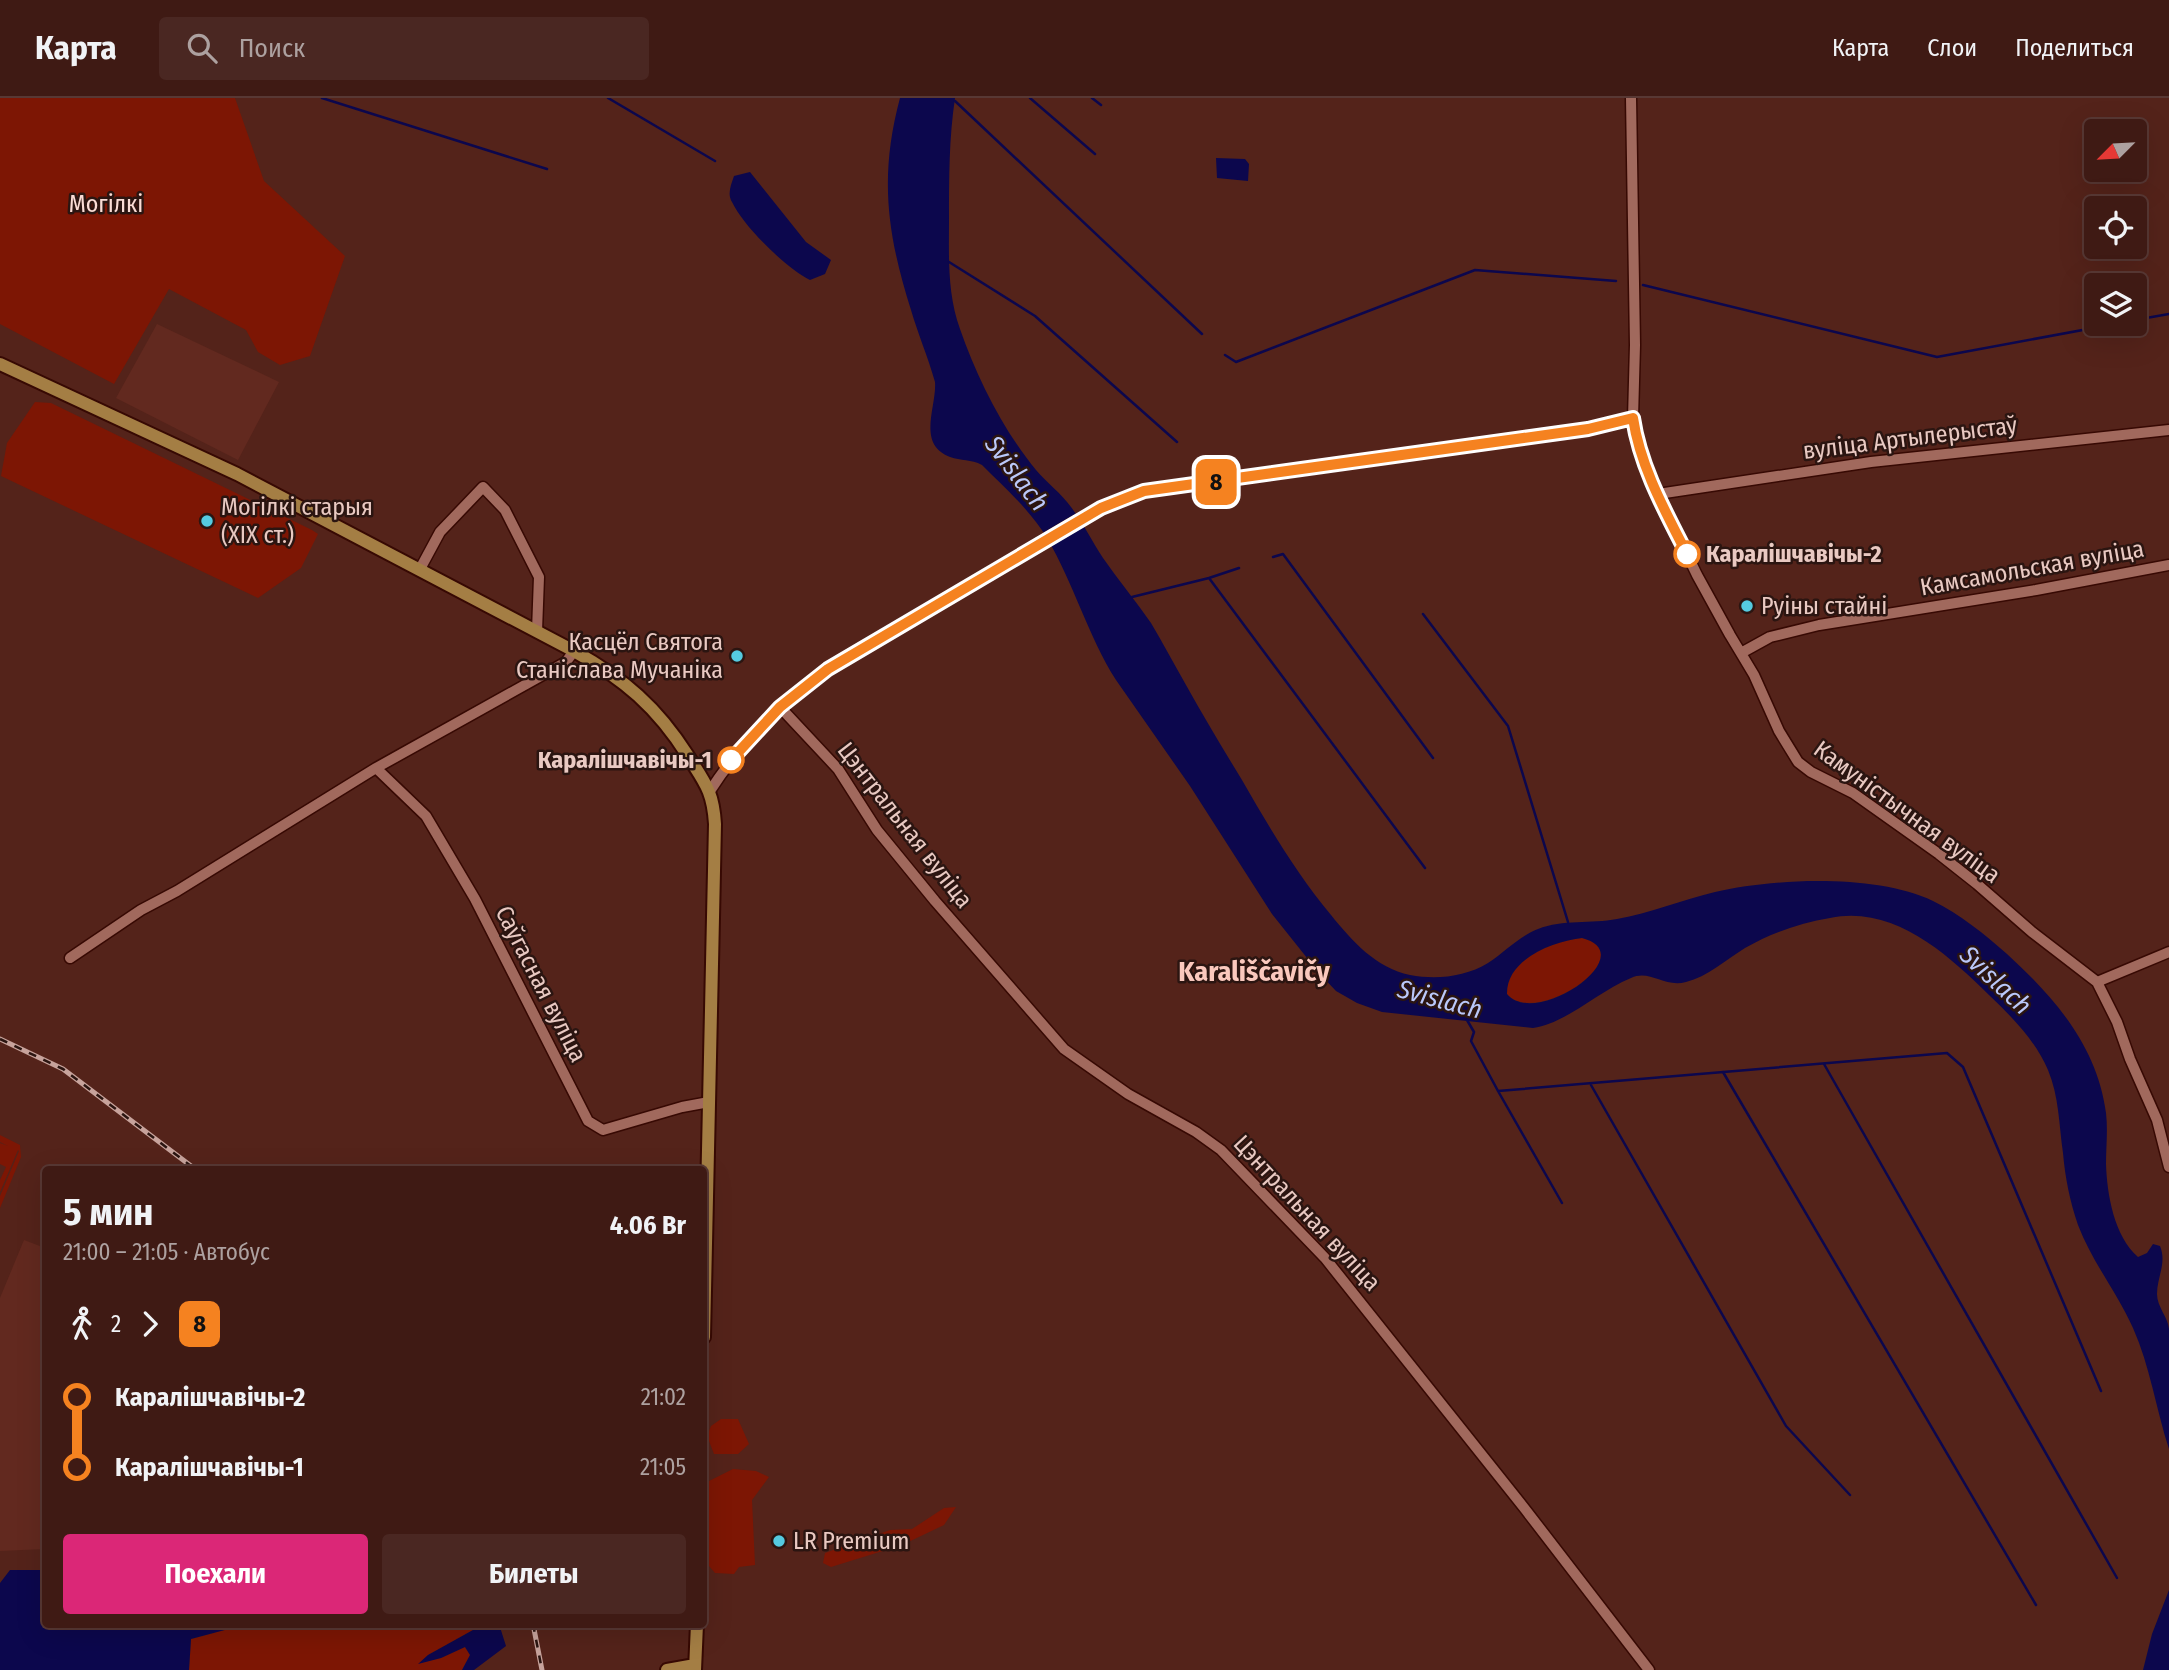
<!DOCTYPE html>
<html lang="ru">
<meta charset="utf-8">
<style>
body{margin:0;font-family:"Fira Sans Condensed",sans-serif;background:#4a2722;color:#f1f3f6;height:100vh;display:flex;flex-direction:column;font-size:26px;white-space:nowrap}
*{box-sizing:border-box;margin:0}
p{font-size:23px;color:#ada1a0}
.icon{flex:none;width:38px;height:38px;fill:none;stroke:currentColor;stroke-width:2;stroke-linecap:round;stroke-linejoin:round}
.map{position:relative;flex:1;overflow:hidden}
.side{position:absolute;left:42px;top:1068px;width:665px;height:462px;display:flex;flex-direction:column;background:#3f1a14;border-radius:7px;box-shadow:0 7px 28px #0002,0 0 0 2px #583834}
.side>*{flex:none}
.badge{padding:0 14px;border-radius:10px;font-size:24px;line-height:46px}
.needle{width:46px;rotate:246deg}
.tools{position:absolute;left:2084px;top:21px;display:grid;gap:14px}
.tools a{display:grid;place-items:center;width:63px;height:63px;border-radius:7px;background:#3f1a14;box-shadow:0 7px 28px #0002,0 0 0 2px #583834;font-size:35px}
.map>.badge{position:absolute;translate:-50% -50%;box-shadow:0 0 0 4px #fff}
.legs{display:flex;align-items:center;gap:10px;height:77px;padding:0 21px;font-size:23px}
.legs p{margin-inline-start:auto}
.headline{display:flex;align-items:center;justify-content:space-between;height:119px;padding:0 21px}
h1{font-size:38px;font-weight:700;line-height:52px}
.cta{display:flex;gap:14px;margin-top:auto;padding:14px 21px}
.cta a{flex:1;height:80px;border-radius:7px;background:#db2777;color:#fff;font-size:28px;font-weight:700;line-height:80px;text-align:center}
.cta a+a{background:#4a2722;color:#f1f3f6}
ul{padding:0 21px;list-style:none}
li{display:flex;align-items:center;gap:24px;height:70px;font-size:26px}
li i{display:grid;place-items:center;width:10px;height:100%;margin:0 9px;background:currentColor}
li i::after{content:'';width:18px;height:18px;margin:-9px;border:5px solid;border-radius:50%;background:#3f1a14}
li p{margin-inline-start:auto}
li:first-child i{background:linear-gradient(#0000 50%,currentColor 0)}
li:last-child i{background:linear-gradient(currentColor 50%,#0000 0)}
header{display:flex;align-items:center;gap:42px;box-sizing:border-box;height:98px;padding:0 35px;background:#3f1a14;border-bottom:2px solid #583834}
header strong{font-size:33px}
nav{display:flex;gap:38px;margin-inline-start:auto;font-size:24px}
.search{width:490px;height:63px;background:#4a2722;display:flex;align-items:center;gap:18px;box-sizing:border-box;padding:0 24px;border-radius:7px;color:#ada1a0;font-size:26px}
.map>svg:first-child{display:block}
.built{fill:#62291f}
.green{fill:#7d1604}
.water{fill:#0c074d;fill-rule:evenodd}
.lines{fill:none;stroke-linecap:round;stroke-linejoin:round}
.stream{stroke:#0c074d;stroke-width:2.5}
.minor-casing{stroke:#370903;stroke-width:13}
.major-casing{stroke:#370903;stroke-width:16}
.minor{stroke:#a1695d;stroke-width:10}
.major{stroke:#a47e44;stroke-width:12}
.rail-casing{stroke:#c7a39c;stroke-width:5}
.rail{stroke:#2b1511;stroke-width:2.5;stroke-dasharray:8;stroke-linecap:butt}
.line-1-casing{stroke:#fff;stroke-width:16}
.line-1{stroke:#f58220;stroke-width:10}
.poi-dot{fill:#55cae0;stroke:#2b1511;stroke-width:2.5}
.stop-1-dot{fill:#fff;stroke:#f58220;stroke-width:3.5}
.labels{text-anchor:middle;stroke-width:5;stroke-linejoin:round;paint-order:stroke}
.park-label{font-size:24px;fill:#fadcd5;stroke:#2b1511}
.street-label{font-size:24px;fill:#e9c9c2;stroke:#2b1511}
.poi-label{font-size:24px;fill:#e9c9c2;stroke:#2b1511;text-anchor:start}
.stop-label{font-size:24px;font-weight:bold;fill:#e9c9c2;stroke:#2b1511;text-anchor:start}
.water-label{font-size:26px;font-style:italic;fill:#bac8fa;stroke:#2b1511}
.quarter-label{font-size:28px;font-weight:bold;fill:#fac8bd;stroke:#2b1511}
</style>
<header>
<strong>Карта</strong>
<div class="search"><svg class="icon" aria-label="search" viewBox="0 0 24 24"><circle cx="10" cy="10" r="6"/><path d="M15 15l6 6"/></svg>Поиск</div>
<nav><a>Карта</a><a>Слои</a><a>Поделиться</a></nav>
</header>
<div class="map">
<svg width="2169" height="1572" viewBox="0 0 2169 1572">
<rect width="100%" height="100%" fill="#54231a"/>
<path class="built" d="M157 226 279 284 238 362 116 300Z
M24 1142 45 1150V1451L0 1453V1200Z"/>
<path class="green" d="M0 0H235L264 83 345 158 310 258 280 267 258 254 246 232 169 191 114 286 0 226Z
M35 304 51 305 312 432 318 436 301 470 258 500 1 378 7 345Z
M1582 840C1644 856 1536 930 1507 896 1506 861 1554 843 1582 840Z
M0 1037 20 1047 21 1059 0 1110V1098L19 1053 18 1052 0 1094V1082L6 1069 0 1066V1045L8 1048 0 1044Z
M721 1321H738L749 1346 738 1356H714L707 1338 711 1328Z
M733 1371 756 1373 769 1379 752 1402 755 1467 739 1469 734 1476 715 1475 709 1468V1383Z
M956 1409 944 1427 902 1447 831 1469 823 1465 825 1455 890 1432 912 1431 944 1410Z
M247 1526H474L473 1532 428 1557 420 1565 441 1560 465 1549 470 1557 462 1572H189L191 1541Z"/>
<path class="water" d="M900 0H955C949 40 949 80 949 121 949 158 947 195 960 231 977 280 1003 332 1036 372 1047 385 1061 395 1071 409 1083 425 1092 443 1103 460 1118 482 1136 503 1151 525 1163 545 1174 566 1186 587 1204 619 1223 651 1242 682 1269 729 1296 775 1331 817 1352 843 1376 870 1410 877 1436 882 1465 879 1488 865 1505 854 1518 839 1538 831 1563 821 1591 826 1617 821 1650 815 1682 802 1715 794 1774 780 1877 776 1933 803 1960 816 1984 836 2007 856 2055 900 2097 948 2106 1015 2108 1032 2106 1049 2106 1066 2107 1096 2114 1138 2138 1159L2147 1155 2153 1146 2160 1148C2167 1165 2157 1179 2157 1196 2157 1209 2168 1219 2169 1231 2169 1271 2169 1311 2169 1351 2156 1311 2150 1268 2133 1230 2117 1194 2092 1164 2078 1127 2070 1104 2065 1079 2063 1055 2059 1027 2059 998 2048 972 2035 942 2012 919 1989 897 1947 856 1894 807 1830 820 1800 825 1771 835 1745 850 1727 861 1707 879 1686 884 1664 890 1650 871 1631 880 1597 894 1567 925 1533 930L1382 914 1357 905 1336 893 1319 875 1272 816 1190 688 1116 582C1088 538 1074 486 1047 440 1030 412 1005 390 982 367 971 361 961 363 950 359 916 346 937 309 935 284 928 259 918 236 911 212 887 136 879 78 900 0ZM1582 840C1644 856 1536 931 1507 896 1506 861 1554 843 1582 840Z
M1216 60 1245 61 1249 66 1248 83 1217 80Z
M750 74 806 144 831 162 825 176 810 182C786 170 744 129 732 104 727 96 731 87 734 78Z
M10 1472H45L46 1526H247L191 1541 189 1572H0V1485Z
M2169 1492V1572H2143L2152 1536Z
M474 1526H499L506 1548 474 1572H462L470 1557 465 1549 441 1560 418 1566 428 1557 473 1532Z"/>
<g class="lines">
<path class="stream" d="M322 0 547 71
M608 0 715 63
M1030 0 1095 56
M1092 0 1101 7
M955 3 1202 236
M949 164 1035 218 1177 344
M1643 187 1937 259 2115 226
M2135 222 2169 216
M1225 257 1236 264 1475 172 1616 183
M1273 459 1283 456 1433 660
M1209 480 1239 470
M1132 499 1209 480 1425 770
M1423 516 1508 628 1568 824
M1467 922 1474 934 1471 943 1498 993 1947 955 1963 969 2101 1293
M1824 966 2117 1480
M1723 974 2036 1507
M1591 987 1786 1328 1850 1397
M1498 993 1562 1105"/>
<g class="minor-casing">
<path id="minor" d="M1631 0 1635 247 1633 320 1636 339 1658 396 1697 477 1730 537 1754 577 1779 633 1798 664 1811 674 1853 695 1939 756 1977 786 2032 834 2097 884 2117 924 2130 961 2157 1022 2169 1069
M1658 396 1871 364 2169 332
M420 471 440 434 483 389 505 412 539 479 537 533
M1741 555 1770 539 1819 527 2036 492 2169 467
M780 609 838 671 877 732 935 803 1064 951 1128 996 1196 1034 1221 1052 1325 1160 1525 1411 1649 1572
M376 670 426 718 475 801 588 1023 603 1032 682 1009 709 1004
M710 693C780 583 892 534 999 469 1040 445 1099 404 1144 393 1186 383 1232 382 1275 376 1379 361 1484 346 1588 331L1633 320
M70 860 141 812 177 793 376 670 566 564 574 553
M2097 884 2169 854"/>
</g>
<g class="major-casing">
<path id="major" d="M0 266 237 376 574 553C624 581 657 609 688 658 705 685 713 693 715 726L704 1239
M667 1572 695 1567
M695 1572 697 1526"/>
</g>
<use href="#minor" class="minor"/>
<use href="#major" class="major"/>
<g class="rail-casing">
<path id="rail" d="M0 941 63 971 195 1071
M533 1526 542 1572"/>
</g>
<use href="#rail" class="rail"/>
</g>
<g class="lines">
<g class="line-1-casing">
<path id="line-1" d="M731 662 780 609 828 571 1101 410 1144 393 1588 331 1633 320C1640 368 1665 413 1687 456"/>
</g>
<use href="#line-1" class="line-1"/>
</g>
<g class="poi-dot">
<circle cx="207" cy="423" r="7"/>
<circle cx="1747" cy="508" r="7"/>
<circle cx="737" cy="558" r="7"/>
<circle cx="779" cy="1443" r="7"/>
</g>
<g class="stop-1-dot">
<circle cx="1687" cy="456" r="12"/>
<circle cx="731" cy="662" r="12"/>
</g>
<g class="labels">
<g class="park-label">
<text x="106" y="114">Могілкі</text>
</g>
<g class="street-label">
<text transform="translate(1910 340) rotate(-7)" y="8">вуліца Артылерыстаў</text>
<text transform="translate(2032 470) rotate(-10)" y="8">Камсамольская вуліца</text>
<text transform="translate(1907 714) rotate(36)" y="8">Камуністычная вуліца</text>
<text transform="translate(905 727) rotate(52)" y="8">Цэнтральная вуліца</text>
<text transform="translate(541 886) rotate(63)" y="8">Саўгасная вуліца</text>
<text transform="translate(1307 1115) rotate(47)" y="8">Цэнтральная вуліца</text>
</g>
<g class="poi-label">
<text x="221" y="417">Могілкі старыя<tspan x="221" dy="28">(XIX ст.)</tspan></text>
<text x="1761" y="516">Руіны стайні</text>
<text x="723" y="552" text-anchor="end">Касцёл Святога<tspan x="723" dy="28">Станіслава Мучаніка</tspan></text>
<text x="793" y="1451">LR Premium</text>
</g>
<g class="stop-label">
<text x="1706" y="464">Каралішчавічы-2</text>
<text x="712" y="670" text-anchor="end">Каралішчавічы-1</text>
</g>
<g class="water-label">
<text transform="translate(1017 375) rotate(53)" y="9">Svislach</text>
<text transform="translate(1996 882) rotate(43)" y="9">Svislach</text>
<text transform="translate(1440 901) rotate(15)" y="9">Svislach</text>
</g>
<g class="quarter-label">
<text x="1254" y="883">Karališčavičy</text>
</g>
</g>
</svg>
<div class="tools">
<a><svg class="needle" viewBox="-14 -14 28 28"><path d="M0-13l5 13h-10z" fill="#e53935"/><path d="M0 13l5-13h-10z" fill="#ada1a0"/></svg></a>
<a><svg class="icon" aria-label="locate" viewBox="0 0 24 24"><circle cx="12" cy="12" r="6"/><path d="M12 2v4M12 18v4M2 12h4M18 12h4"/></svg></a>
<a><svg class="icon" aria-label="layers" viewBox="0 0 24 24"><path d="M12 4l9 5-9 5-9-5zM3 14l9 5 9-5"/></svg></a>
</div>
<b class="badge" style="left:1216px;top:384px;background:#f58220;color:#111">8</b>
<section class="side">
<div class="headline"><div><h1>5 мин</h1><p>21:00 – 21:05 · Автобус</p></div><b>4.06 Br</b></div>
<div class="legs"><svg class="icon" aria-label="walk" viewBox="0 0 24 24"><circle cx="13" cy="4" r="2"/><path d="M13 8l-2 6 4 7M11 14l-3 7M7 12l3-4h3l4 4"/></svg>2<svg class="icon" aria-label="forward" viewBox="0 0 24 24"><path d="M9 5l7 7-7 7"/></svg><b class="badge" style="background:#f58220;color:#111">8</b></div>
<ul>
<li><i style="color:#f58220"></i><b>Каралішчавічы-2</b><p>21:02</p></li>
<li><i style="color:#f58220"></i><b>Каралішчавічы-1</b><p>21:05</p></li>
</ul>
<div class="cta"><a>Поехали</a><a>Билеты</a></div>
</section>
</div>
